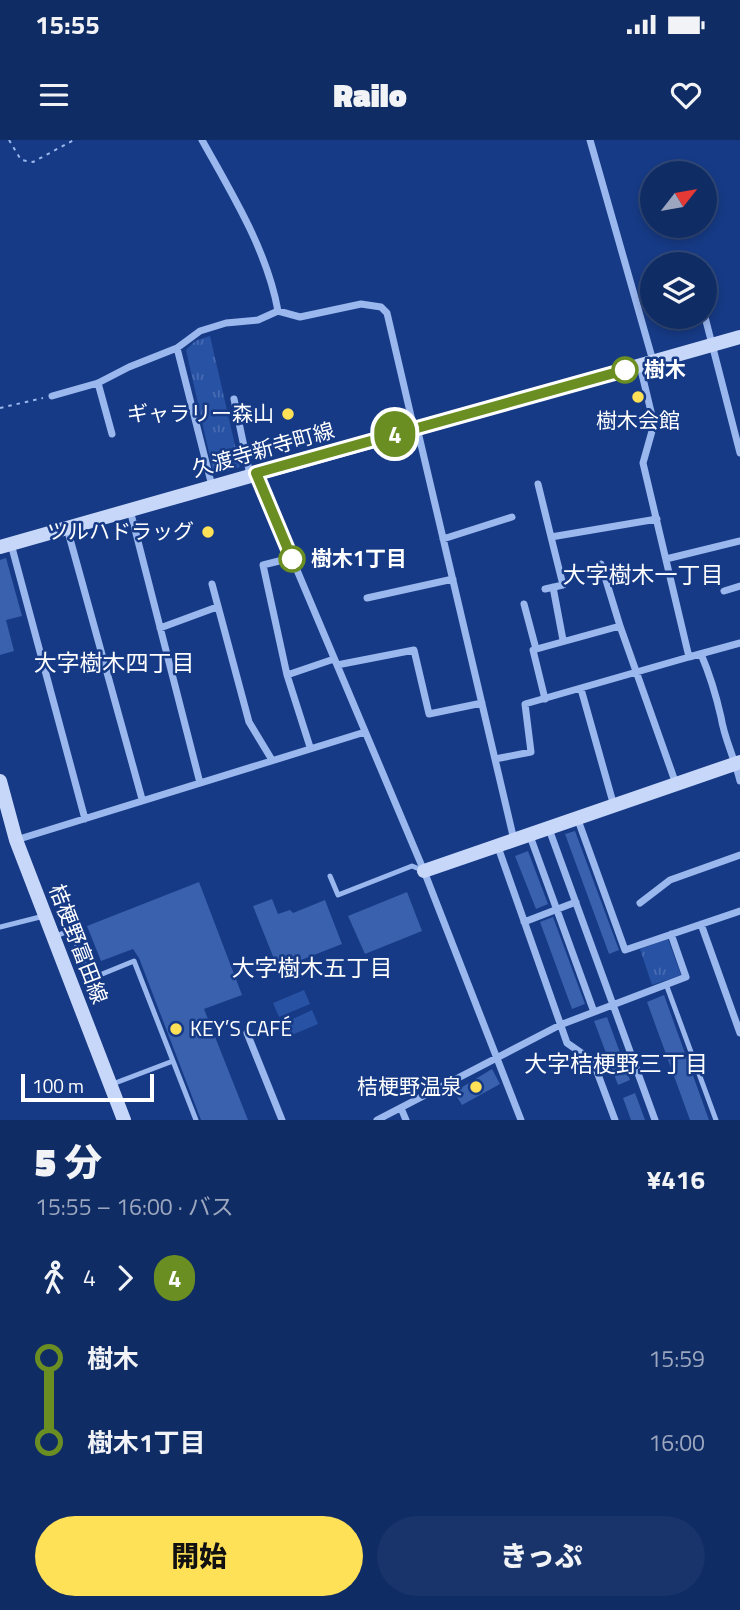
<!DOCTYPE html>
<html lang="ja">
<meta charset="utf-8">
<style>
body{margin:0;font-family:"Titillium Web","Noto Sans JP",sans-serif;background:#19346a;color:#f1f3f6;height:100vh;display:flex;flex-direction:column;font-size:26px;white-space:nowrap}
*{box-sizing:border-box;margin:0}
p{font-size:23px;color:#9ca7bf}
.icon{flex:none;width:38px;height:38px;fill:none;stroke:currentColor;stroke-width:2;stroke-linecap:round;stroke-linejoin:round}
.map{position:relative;height:980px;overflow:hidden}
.side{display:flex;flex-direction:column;background:#102c64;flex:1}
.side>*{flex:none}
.badge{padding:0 14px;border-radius:23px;font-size:24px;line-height:46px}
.needle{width:46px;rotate:59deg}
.controls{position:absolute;left:640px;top:21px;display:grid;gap:14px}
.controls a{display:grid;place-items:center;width:77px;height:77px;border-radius:50%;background:#102c64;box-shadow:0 4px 10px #0003,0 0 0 2px #304878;font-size:35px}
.scale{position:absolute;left:21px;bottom:18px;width:133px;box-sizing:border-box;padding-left:7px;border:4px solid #fff;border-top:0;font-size:19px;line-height:24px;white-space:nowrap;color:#fff;-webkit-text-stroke:5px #163a85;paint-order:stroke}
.map>.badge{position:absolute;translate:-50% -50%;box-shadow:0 0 0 4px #fff}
.legs{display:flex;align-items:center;gap:10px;height:77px;padding:0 35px;font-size:23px}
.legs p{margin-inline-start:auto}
.summary{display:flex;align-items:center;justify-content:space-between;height:119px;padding:0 35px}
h1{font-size:38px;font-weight:800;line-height:52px}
.button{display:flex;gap:14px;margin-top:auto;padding:14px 35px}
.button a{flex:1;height:80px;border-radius:42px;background:#ffe157;color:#111;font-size:28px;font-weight:800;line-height:80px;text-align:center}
.button a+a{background:#19346a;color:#f1f3f6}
ul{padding:0 35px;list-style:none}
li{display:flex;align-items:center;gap:24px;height:84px;font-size:26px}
li i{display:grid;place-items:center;width:10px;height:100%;margin:0 9px;background:currentColor}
li i::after{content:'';width:18px;height:18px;margin:-9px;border:5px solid;border-radius:50%;background:#102c64}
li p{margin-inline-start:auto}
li:first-child i{background:linear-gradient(#0000 50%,currentColor 0)}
li:last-child i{background:linear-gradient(currentColor 50%,#0000 0)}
.status{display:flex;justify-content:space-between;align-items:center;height:49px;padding:0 35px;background:#102c64;direction:ltr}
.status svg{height:19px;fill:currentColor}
header{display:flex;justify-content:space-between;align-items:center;height:91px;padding:0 35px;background:#102c64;font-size:32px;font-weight:800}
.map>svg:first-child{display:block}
.grass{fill:#2852a4}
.park{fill:url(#park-tufts)}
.building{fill:#3a61ad}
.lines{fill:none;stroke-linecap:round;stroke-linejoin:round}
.path{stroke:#9ab7ee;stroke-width:2;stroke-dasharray:3.5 5;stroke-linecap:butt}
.lane{stroke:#9ab7ee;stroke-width:5}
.street{stroke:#9ab7ee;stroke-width:7}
.secondary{stroke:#c7d7fa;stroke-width:14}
.line-1-casing{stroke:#fff;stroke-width:16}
.line-1{stroke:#6b8e23;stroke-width:10}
.stop-1-dot{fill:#fff;stroke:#6b8e23;stroke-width:3.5}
.poi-dot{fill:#ffe157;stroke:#163a85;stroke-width:2.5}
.labels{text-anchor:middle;stroke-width:5;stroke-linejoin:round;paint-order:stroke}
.stop-label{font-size:21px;font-weight:bold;fill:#fff;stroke:#163a85;text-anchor:start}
.poi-label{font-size:21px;fill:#fff;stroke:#163a85;text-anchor:end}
.street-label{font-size:21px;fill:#fff;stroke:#163a85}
.neighbourhood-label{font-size:23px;fill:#fff;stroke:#163a85}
</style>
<div class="status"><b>15:55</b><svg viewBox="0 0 49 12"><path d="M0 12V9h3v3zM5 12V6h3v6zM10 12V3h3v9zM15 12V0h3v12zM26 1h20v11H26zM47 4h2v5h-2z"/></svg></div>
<header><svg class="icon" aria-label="menu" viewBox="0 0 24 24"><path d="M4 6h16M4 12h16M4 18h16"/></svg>Railo<svg class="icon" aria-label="heart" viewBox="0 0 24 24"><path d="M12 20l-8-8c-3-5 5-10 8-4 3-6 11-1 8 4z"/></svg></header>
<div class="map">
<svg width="740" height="980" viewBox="0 0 740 980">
<defs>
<pattern id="park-tufts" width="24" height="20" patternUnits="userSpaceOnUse" patternTransform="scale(1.75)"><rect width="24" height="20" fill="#2852a4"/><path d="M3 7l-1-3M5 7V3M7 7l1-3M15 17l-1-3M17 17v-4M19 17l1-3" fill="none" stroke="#486cb2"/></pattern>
</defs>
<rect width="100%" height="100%" fill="#163a85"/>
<path class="grass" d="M304 850 310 864 279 877 273 863Z
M312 870 318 884 287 897 282 884Z"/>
<path class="park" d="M210 196 240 327 214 335 186 210 195 201Z
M668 799 681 835 652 845 640 809Z"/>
<path class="building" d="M6 418 22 476 6 480 14 511 0 515V420Z
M575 691 619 810 609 814 565 694Z
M528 711 548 764 536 769 515 716Z
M199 742 242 855 204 869 248 980H201L139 818 133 809 101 821 87 786Z
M407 752 422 791 365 814 348 776Z
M272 759 278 774 290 770 293 773 325 760 342 804 278 829 253 766Z
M553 777 585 864 572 869 540 782Z
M664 855 709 980H690L647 862Z
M607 877 630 940 618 945 594 881Z
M492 929 500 944 462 965 454 952Z
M635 953 638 961 645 980H631L623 958Z"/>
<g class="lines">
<path class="path" d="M9 0 21 20 33 22 74 0
M0 268 43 258"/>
<path class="lane" d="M330 736 338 755 412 726 424 731
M0 787 44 776
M56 796 71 790 90 839 134 821 196 980
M666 844 716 980
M110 945 173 921"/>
<path class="street" d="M202 0C232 54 267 110 278 171
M590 0 653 221
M688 117 690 124
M705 177 740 313
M177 208 212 346
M640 226 654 284 643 323 689 517 740 503
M98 243 112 294
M52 256 98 243 129 227 177 208 200 191 226 183 258 180 278 171 300 177 361 164 381 167 387 173 414 289 419 296 514 700
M234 259 250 335
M256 333 424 731 521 980
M538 344 551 397
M130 370 200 643
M67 388 142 659
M443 399 512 377
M11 404 85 679
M666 419 740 401
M601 424 620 486
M212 444 249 582 272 620
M553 447 563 500
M545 449 563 445 551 397 657 379
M724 451 740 446
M367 458 453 439
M524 464 536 509
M160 488 217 467
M701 514C710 535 716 555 721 577 724 598 735 619 740 641
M337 525 414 510 429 574 482 563
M287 535 263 425 291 418
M581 549 614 666
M545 559 533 510 620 486 676 644
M310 607 287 535 334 519
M495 619 531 612 525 564 689 517
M578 680 625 810 740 771
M549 689 655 980
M530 696 594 872
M16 700 365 592
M498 707 567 903 593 921 615 980
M640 763 670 740 740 715
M524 782 576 762
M701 784 740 893
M247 893 282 980
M401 968 406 980
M377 980 560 885 686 837 671 794"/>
<path class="secondary" d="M0 407 740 197
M0 641 16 700 124 980
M424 731 740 622"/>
</g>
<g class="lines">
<g class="line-1-casing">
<path id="line-1" d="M292 419 256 333 625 230"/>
</g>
<use href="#line-1" class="line-1"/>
</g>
<g class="stop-1-dot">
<circle cx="625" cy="230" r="12"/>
<circle cx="292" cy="419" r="12"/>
</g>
<g class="poi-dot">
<circle cx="638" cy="257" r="7"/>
<circle cx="288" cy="274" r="7"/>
<circle cx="208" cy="392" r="7"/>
<circle cx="176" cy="889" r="7"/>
<circle cx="476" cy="947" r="7"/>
</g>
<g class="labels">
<g class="stop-label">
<text x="644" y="237">樹木</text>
<text x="311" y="426">樹木1丁目</text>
</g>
<g class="poi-label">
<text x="274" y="281">ギャラリー森山</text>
<text x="638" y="288" text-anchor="middle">樹木会館</text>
<text x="194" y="399">ツルハドラッグ</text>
<text x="190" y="896" text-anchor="start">KEY’S CAFÉ</text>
<text x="462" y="954">桔梗野温泉</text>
</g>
<g class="street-label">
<text transform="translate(263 310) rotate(-16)" y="7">久渡寺新寺町線</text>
<text transform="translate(78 804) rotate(69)" y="7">桔梗野富田線</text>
</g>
<g class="neighbourhood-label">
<text x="643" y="443">大字樹木一丁目</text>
<text x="114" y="531">大字樹木四丁目</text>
<text x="312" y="836">大字樹木五丁目</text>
<text x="616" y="932">大字桔梗野三丁目</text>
</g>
</g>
</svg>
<div class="controls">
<a><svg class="needle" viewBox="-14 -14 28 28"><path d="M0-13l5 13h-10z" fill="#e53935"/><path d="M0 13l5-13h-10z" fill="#9ca7bf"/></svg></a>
<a><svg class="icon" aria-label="layers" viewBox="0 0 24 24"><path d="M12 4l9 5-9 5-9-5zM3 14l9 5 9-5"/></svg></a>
</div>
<div class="scale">100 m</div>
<b class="badge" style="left:395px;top:294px;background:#6b8e23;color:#fff">4</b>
</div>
<section class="side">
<div class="summary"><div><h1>5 分</h1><p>15:55 – 16:00 · バス</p></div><b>¥416</b></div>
<div class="legs"><svg class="icon" aria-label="walk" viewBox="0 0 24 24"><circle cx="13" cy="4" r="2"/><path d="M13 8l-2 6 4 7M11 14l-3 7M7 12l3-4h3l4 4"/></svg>4<svg class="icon" aria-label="forward" viewBox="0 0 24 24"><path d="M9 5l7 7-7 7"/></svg><b class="badge" style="background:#6b8e23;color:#fff">4</b></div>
<ul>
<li><i style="color:#6b8e23"></i><b>樹木</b><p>15:59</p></li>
<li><i style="color:#6b8e23"></i><b>樹木1丁目</b><p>16:00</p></li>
</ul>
<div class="button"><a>開始</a><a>きっぷ</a></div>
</section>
